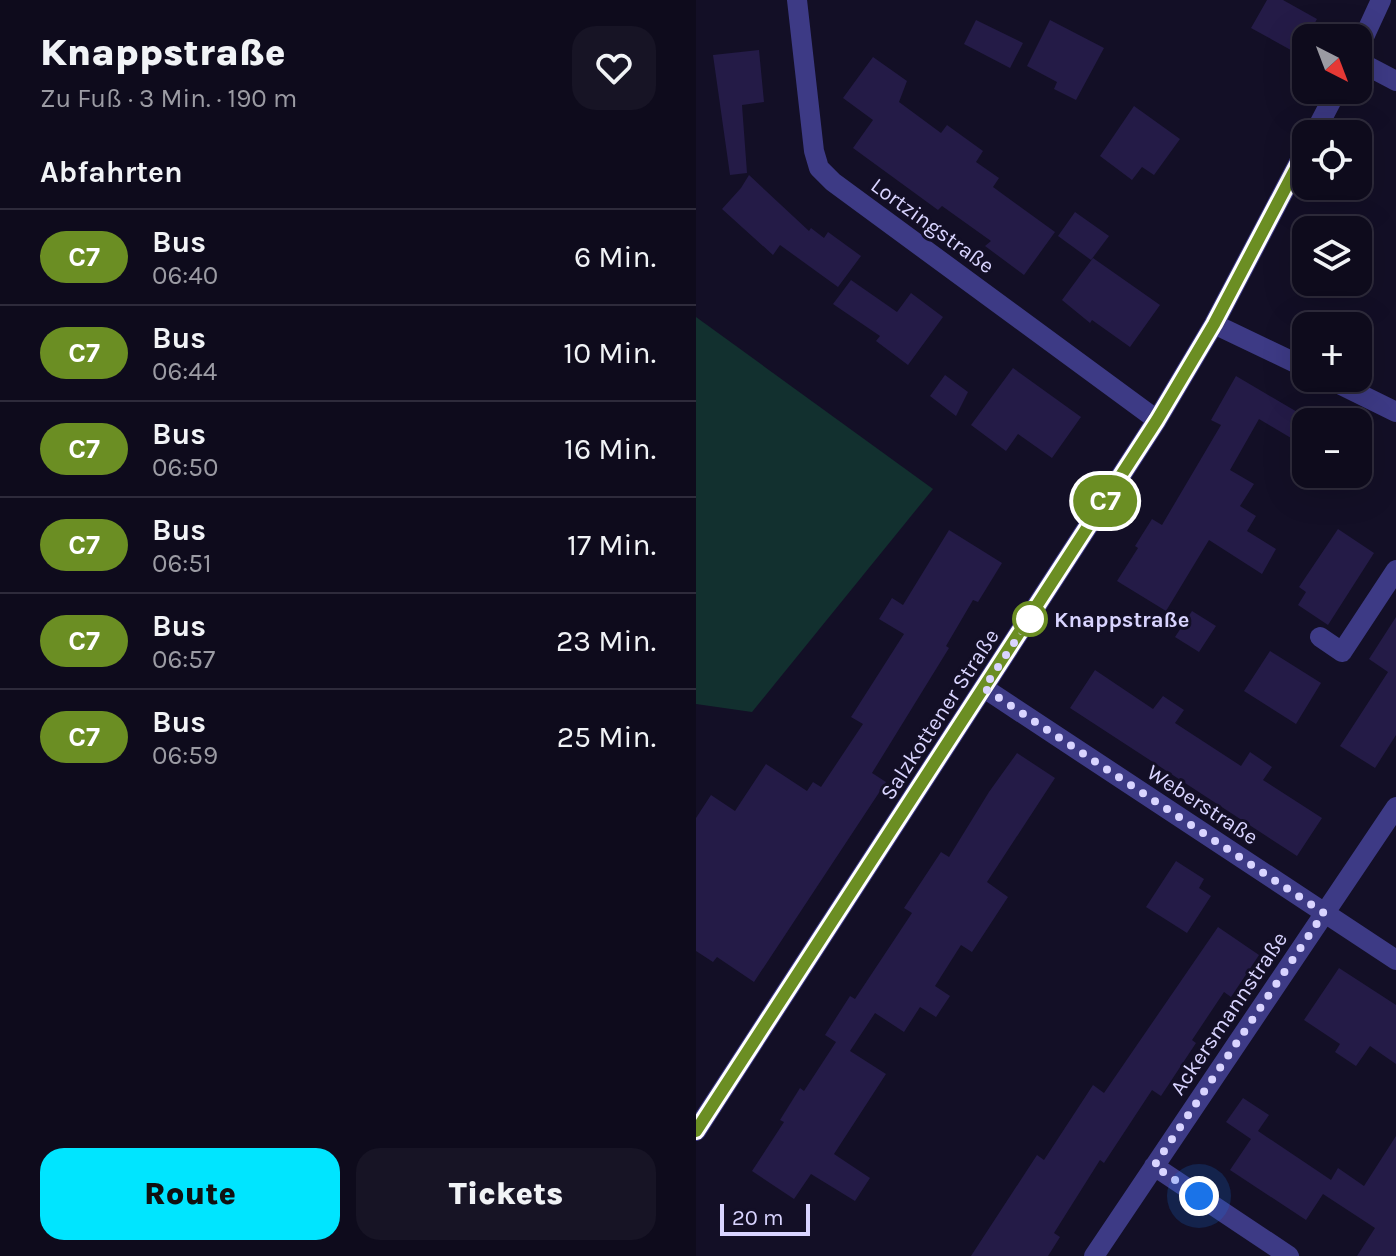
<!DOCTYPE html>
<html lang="de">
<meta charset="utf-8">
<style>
body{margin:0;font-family:Karla,sans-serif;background:#171425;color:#f1f3f6;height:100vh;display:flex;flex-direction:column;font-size:30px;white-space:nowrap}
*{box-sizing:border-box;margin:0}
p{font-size:26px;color:#9b9ba3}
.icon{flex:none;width:44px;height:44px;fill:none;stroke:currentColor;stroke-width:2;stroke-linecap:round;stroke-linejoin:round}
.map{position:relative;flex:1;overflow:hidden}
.panel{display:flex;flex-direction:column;background:#0e0b1c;width:696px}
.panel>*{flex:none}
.badge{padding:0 16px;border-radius:26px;font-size:28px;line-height:52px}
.needle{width:52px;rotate:138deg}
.tools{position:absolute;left:596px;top:24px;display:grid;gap:16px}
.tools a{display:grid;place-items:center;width:80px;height:80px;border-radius:16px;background:#0e0b1c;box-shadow:0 8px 32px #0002,0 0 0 2px #2e2b3b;font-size:40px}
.scale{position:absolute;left:24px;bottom:20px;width:90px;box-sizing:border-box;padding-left:8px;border:4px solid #d9d4ff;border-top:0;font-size:22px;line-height:28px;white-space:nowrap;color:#d9d4ff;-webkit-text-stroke:6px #130f26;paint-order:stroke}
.you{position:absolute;width:40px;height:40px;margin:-20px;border:6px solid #fff;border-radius:50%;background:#1a73e8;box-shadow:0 0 0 12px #1a73e833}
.map>.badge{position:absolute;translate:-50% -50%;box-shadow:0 0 0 4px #fff}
h2{padding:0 40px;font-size:30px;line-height:72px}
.round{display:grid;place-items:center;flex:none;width:84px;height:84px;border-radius:24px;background:#171425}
.summary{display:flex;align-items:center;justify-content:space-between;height:136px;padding:0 40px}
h1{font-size:38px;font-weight:800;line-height:60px}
.action{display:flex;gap:16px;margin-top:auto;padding:16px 40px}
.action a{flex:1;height:92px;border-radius:24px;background:#00e5ff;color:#111;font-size:32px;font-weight:800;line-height:92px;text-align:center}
.action a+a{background:#171425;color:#f1f3f6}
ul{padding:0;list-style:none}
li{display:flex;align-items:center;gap:24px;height:96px;padding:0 40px;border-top:2px solid #2e2b3b}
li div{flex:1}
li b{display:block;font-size:30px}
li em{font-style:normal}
li .badge{min-width:88px;font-weight:700;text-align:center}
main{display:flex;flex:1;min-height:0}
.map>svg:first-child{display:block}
.green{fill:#12302f}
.building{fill:#241b47}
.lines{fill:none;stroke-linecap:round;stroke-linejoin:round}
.minor{stroke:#3d3a85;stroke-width:20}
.line-casing{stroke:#fff;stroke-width:18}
.line{stroke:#6b8e23;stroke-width:12}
.walk{stroke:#d9d4ff;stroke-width:8;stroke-dasharray:0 14.4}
.stop-dot{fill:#fff;stroke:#6b8e23;stroke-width:4}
.labels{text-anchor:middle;stroke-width:6;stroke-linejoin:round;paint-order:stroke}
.street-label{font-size:22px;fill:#d9d4ff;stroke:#130f26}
.stop-label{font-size:22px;font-weight:bold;fill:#d9d4ff;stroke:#130f26;text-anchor:start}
</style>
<main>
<section class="panel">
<div class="summary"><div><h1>Knappstraße</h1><p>Zu Fuß · 3 Min. · 190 m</p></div><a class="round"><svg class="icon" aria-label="heart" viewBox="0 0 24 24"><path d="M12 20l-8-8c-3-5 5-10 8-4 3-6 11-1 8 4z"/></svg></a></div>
<h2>Abfahrten</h2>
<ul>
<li><span class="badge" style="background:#6b8e23;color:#fff">C7</span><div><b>Bus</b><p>06:40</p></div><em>6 Min.</em></li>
<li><span class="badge" style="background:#6b8e23;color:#fff">C7</span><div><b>Bus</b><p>06:44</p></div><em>10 Min.</em></li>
<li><span class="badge" style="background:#6b8e23;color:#fff">C7</span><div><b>Bus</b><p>06:50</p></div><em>16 Min.</em></li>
<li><span class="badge" style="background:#6b8e23;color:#fff">C7</span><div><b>Bus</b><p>06:51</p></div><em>17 Min.</em></li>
<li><span class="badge" style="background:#6b8e23;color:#fff">C7</span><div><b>Bus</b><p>06:57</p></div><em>23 Min.</em></li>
<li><span class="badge" style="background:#6b8e23;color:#fff">C7</span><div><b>Bus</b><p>06:59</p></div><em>25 Min.</em></li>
</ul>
<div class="action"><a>Route</a><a>Tickets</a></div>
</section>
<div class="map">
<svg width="700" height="1256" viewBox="0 0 700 1256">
<rect width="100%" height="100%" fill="#130f26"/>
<path class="green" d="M0 317 237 489 56 712 0 704Z"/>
<path class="building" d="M571 0H587L621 19 602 54 555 28Z
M280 20 327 43 314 68 268 44Z
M354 20 408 48 380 100 358 89 361 82 331 66Z
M63 50 68 102 46 105 51 173 34 175 17 55Z
M177 57 211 81 203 102 245 133 251 125 287 151 280 162 303 178 297 187 359 232 328 275 289 246 295 241 246 206 242 210 157 148 177 120 147 98Z
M438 106 484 139 458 175 446 167 436 180 404 156Z
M53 175 113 231 115 228 128 238 132 232 165 256 142 287 84 245 77 255 26 209 45 188Z
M379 212 413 236 395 260 362 236Z
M397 258 464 305 434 347 396 320 394 323 366 300Z
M155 280 201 312 215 293 247 317 212 365 180 341 184 336 137 304Z
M317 368 385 417 356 458 322 434 310 451 275 425Z
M249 375 272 392 260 416 234 396Z
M540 376 608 416 595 438 563 419 534 470 558 484 544 506 560 516 551 531 580 549 566 574 513 540 470 611 421 581 442 548 439 546 456 519 466 525 525 425 515 420Z
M642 529 678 553 632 625 602 605 610 592 603 587Z
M253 530 306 563 282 602 277 600 250 646 253 648 176 773 190 782 58 982 21 957 17 962 0 951V818L15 795 39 811 70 764 111 791 117 782 125 787 167 724 155 717 208 634 183 619 196 598 207 605Z
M496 611 520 626 503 652 479 637Z
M700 617V735L679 768 644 746 692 672 673 659Z
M574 651 625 683 600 724 548 691Z
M399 670 457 709 467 696 488 710 479 723 545 766 554 752 576 767 567 780 626 818 601 856 374 708Z
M321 753 359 778 291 882 312 897 276 952 265 945 239 986 254 996 240 1017 224 1007 208 1032 179 1013 154 1051 190 1074 138 1154 174 1178 159 1201 115 1174 98 1199 56 1171 88 1122 84 1120 104 1088 108 1091 140 1042 129 1035 154 996 159 999 216 913 208 908 245 852 253 857 293 792Z
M480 861 508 879 503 888 515 896 491 933 450 907Z
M522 927 563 955 535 997 528 992 496 1040 500 1043 465 1096 456 1090 408 1163 404 1160 358 1233 364 1237 352 1256H275L341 1155 348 1160 397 1085 408 1093Z
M643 968 700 1005V1064L674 1046 660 1066 639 1052 644 1044 608 1020Z
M547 1098 573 1115 562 1131 635 1180 642 1168 668 1186 700 1136V1256H661L679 1228 627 1194 610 1220 534 1170 555 1139 530 1122Z"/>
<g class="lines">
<path class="minor" d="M101 0 118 151 123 168 137 182 461 420
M662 50 685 0
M662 61 700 81
M618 134 641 90
M518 324 610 368
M631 378 700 412
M624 637 646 652 700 570
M288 688 700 960
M0 1131 461 420 518 324 610 149
M458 1166 593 1256
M398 1256 700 807"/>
</g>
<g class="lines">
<g class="line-casing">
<path id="line" d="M0 1131 461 420 518 324 610 149"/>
</g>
<use href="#line" class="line"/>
<path class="walk" d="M334 619 288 688 628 913 458 1166 503 1196"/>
</g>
<circle class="stop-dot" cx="334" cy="619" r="16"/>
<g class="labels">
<g class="street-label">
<text transform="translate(237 225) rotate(36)" y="8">Lortzingstraße</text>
<text transform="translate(243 714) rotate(-57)" y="8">Salzkottener Straße</text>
<text transform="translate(507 804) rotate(33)" y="8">Weberstraße</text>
<text transform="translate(532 1013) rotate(-56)" y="8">Ackersmannstraße</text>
</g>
<g class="stop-label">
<text x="358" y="627">Knappstraße</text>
</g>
</g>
</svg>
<div class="tools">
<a><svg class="needle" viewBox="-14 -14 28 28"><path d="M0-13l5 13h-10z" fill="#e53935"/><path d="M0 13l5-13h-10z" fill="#9b9ba3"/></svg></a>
<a><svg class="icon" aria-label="locate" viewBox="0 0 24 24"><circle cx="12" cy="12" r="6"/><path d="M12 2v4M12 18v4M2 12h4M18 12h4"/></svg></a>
<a><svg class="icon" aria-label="layers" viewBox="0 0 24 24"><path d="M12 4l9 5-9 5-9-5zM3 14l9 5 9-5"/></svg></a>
<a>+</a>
<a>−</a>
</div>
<div class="scale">20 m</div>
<div class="you" style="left:503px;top:1196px"></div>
<b class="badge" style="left:409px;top:501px;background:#6b8e23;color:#fff">C7</b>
</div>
</main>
